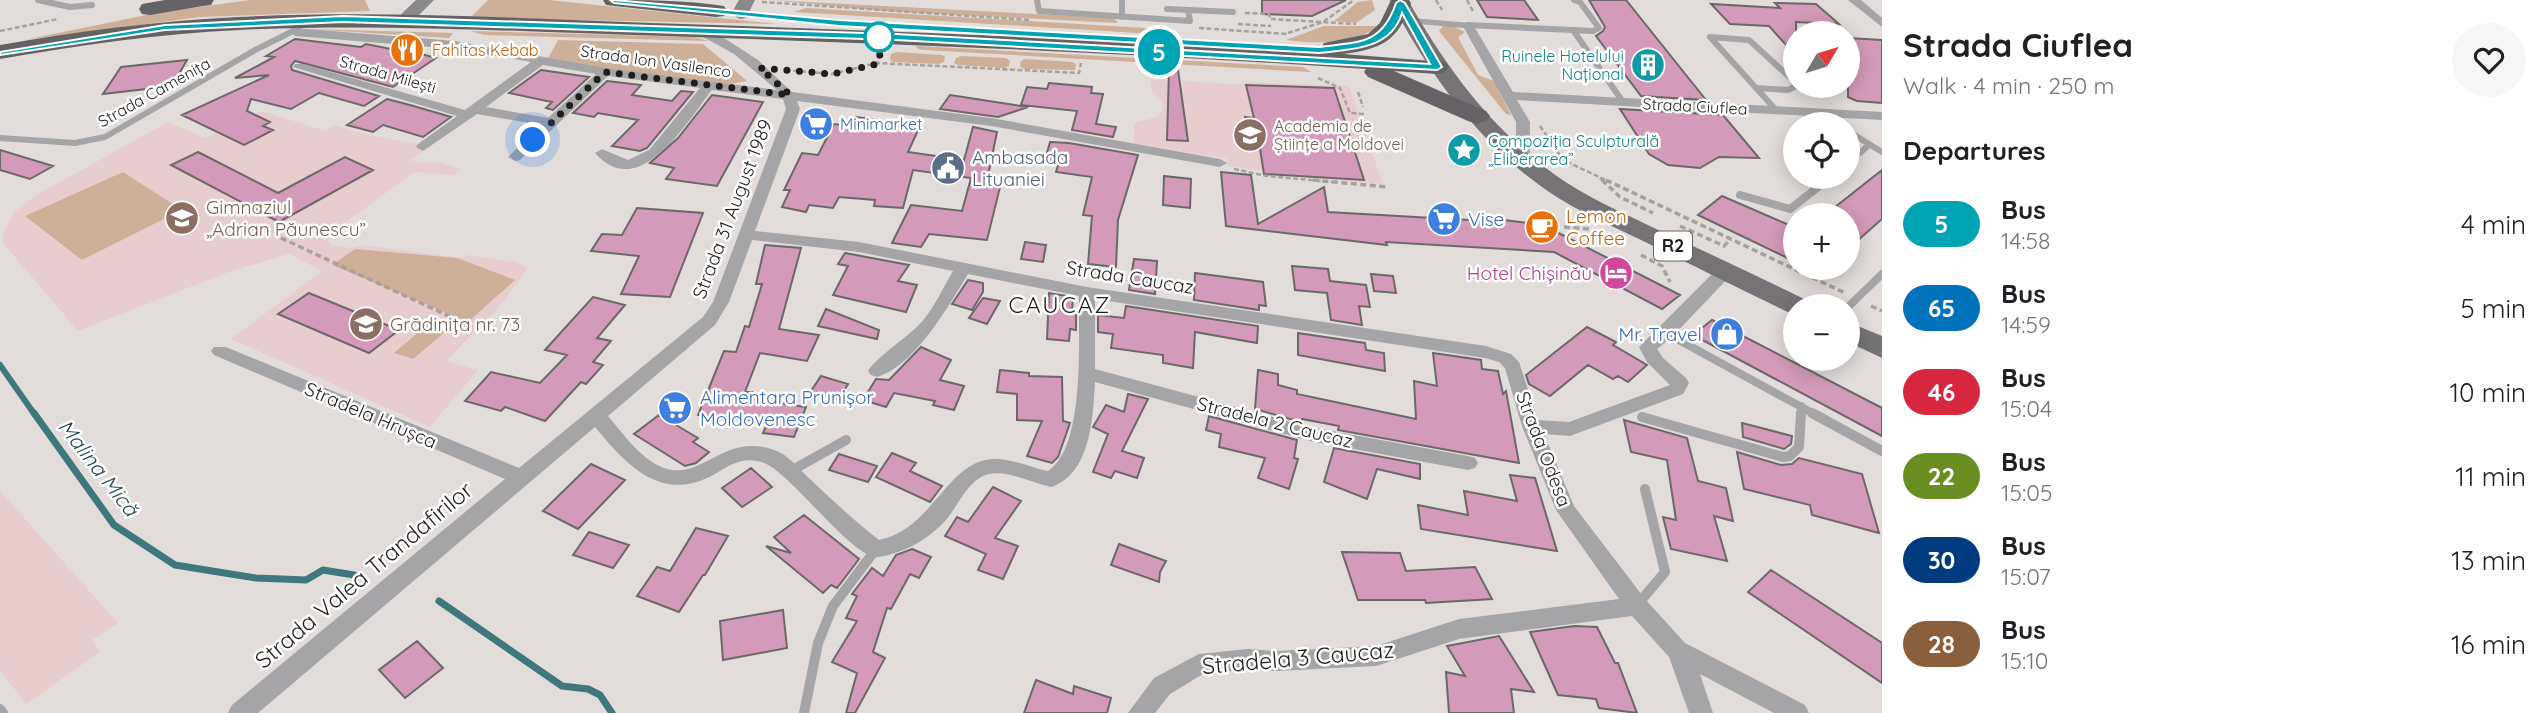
<!DOCTYPE html>
<meta charset="utf-8">
<style>
body{margin:0;font-family:Quicksand,sans-serif;background:#f6f6f6;color:#202124;height:100vh;display:flex;flex-direction:column;font-size:26px;white-space:nowrap}
*{box-sizing:border-box;margin:0}
p{font-size:23px;color:#757577}
.icon{flex:none;width:38px;height:38px;fill:none;stroke:currentColor;stroke-width:2;stroke-linecap:round;stroke-linejoin:round}
.map{position:relative;flex:1;overflow:hidden}
.details{display:flex;flex-direction:column;background:#fff;width:665px}
.details>*{flex:none}
.badge{padding:0 14px;border-radius:23px;font-size:24px;line-height:46px}
.needle{width:46px;rotate:52deg}
.fabs{position:absolute;left:1783px;top:21px;display:grid;gap:14px}
.fabs a{display:grid;place-items:center;width:77px;height:77px;border-radius:50%;background:#fff;box-shadow:0 4px 18px #0003;font-size:35px}
.you{position:absolute;width:35px;height:35px;margin:-18px;border:5px solid #fff;border-radius:50%;background:#1a73e8;box-shadow:0 0 0 10px #1a73e833}
.map>.badge{position:absolute;translate:-50% -50%;box-shadow:0 0 0 4px #fff}
h2{padding:0 21px;font-size:26px;line-height:63px}
.round{display:grid;place-items:center;flex:none;width:74px;height:74px;border-radius:37px;background:#f6f6f6}
.head{display:flex;align-items:center;justify-content:space-between;height:119px;padding:0 21px}
h1{font-size:33px;font-weight:800;line-height:52px}
ul{padding:0;list-style:none}
li{display:flex;align-items:center;gap:21px;height:84px;padding:0 21px}
li div{flex:1}
li b{display:block;font-size:26px}
li em{font-style:normal}
li .badge{min-width:77px;font-weight:700;text-align:center}
main{display:flex;flex:1;min-height:0}
.map>svg:first-child{display:block}
.industrial{fill:#e8cdcd}
.education{fill:#e8cdce}
.green{fill:#ceaf97}
.lines{fill:none;stroke-linecap:round;stroke-linejoin:round}
.stream-far1{stroke:#3e777c;stroke-width:6}
.stream{stroke:#3e777c;stroke-width:7}
.building{fill:#d49ab9;stroke:#6c686a;stroke-width:2}
.path-far1{stroke:#a6a2a0;stroke-width:2.5;stroke-dasharray:5 2.5;stroke-linecap:butt}
.path{stroke:#a6a2a0;stroke-width:3.5;stroke-dasharray:6 3.5;stroke-linecap:butt}
.lane-far2{stroke:#a5a4a6;stroke-width:6}
.lane-far1{stroke:#a5a4a6;stroke-width:8}
.lane{stroke:#a5a4a6;stroke-width:10}
.street{fill:#a5a4a6;fill-rule:evenodd}
.secondary{fill:#89888a;fill-rule:evenodd}
.primary{fill:#757376;fill-rule:evenodd}
.highway{fill:#646265;fill-rule:evenodd}
.line{fill:#00a3b4;stroke:#fff;stroke-width:2}
.walk{stroke:#201e1d;stroke-width:7;stroke-dasharray:0 12.6}
.stop-dot{fill:#fff;stroke:#00a3b4;stroke-width:3.5}
.labels{text-anchor:middle;stroke-width:5;stroke-linejoin:round;paint-order:stroke}
.far-food-label{font-size:16px;fill:#c56008;stroke:#fff;text-anchor:start}
.far-culture-label{font-size:16px;fill:#0d838f;stroke:#fff;text-anchor:end}
.far-street-label{font-size:16px;fill:#201e1d;stroke:#fff}
.far-shop-label{font-size:16px;fill:#366cbe;stroke:#fff;text-anchor:start}
.far-education-label{font-size:16px;fill:#785e54;stroke:#fff;text-anchor:start}
.shield{fill:#fff;stroke:#636261;stroke-width:2}
.shield-label{font-size:18px;font-weight:bold;fill:#201e1d}
.service-label{font-size:19px;fill:#4e5e75;stroke:#fff;text-anchor:start}
.education-label{font-size:19px;fill:#785e54;stroke:#fff;text-anchor:start}
.street-label{font-size:19px;fill:#201e1d;stroke:#fff}
.food-label{font-size:19px;fill:#c56008;stroke:#fff;text-anchor:start}
.shop-label{font-size:19px;fill:#366cbe;stroke:#fff;text-anchor:start}
.hotel-label{font-size:19px;fill:#b23c85;stroke:#fff;text-anchor:end}
.water-label{font-size:21px;font-style:italic;fill:#23494d;stroke:#fff}
.quarter-label{font-size:23px;letter-spacing:2px;fill:#201e1d;stroke:#fff}
.near-street-label{font-size:23px;fill:#201e1d;stroke:#fff}
</style>
<main>
<div class="map">
<svg width="1882" height="713" viewBox="0 0 1882 713">
<rect width="100%" height="100%" fill="#e2ddda"/>
<path class="industrial" d="M0 491 118 623 92 640 100 652 26 704 0 670Z"/>
<path class="education" d="M1150 79 1245 85V82L1349 86 1383 184 1264 174 1263 171 1228 166 1226 158 1134 144V123L1157 117 1163 110V102L1152 91Z
M262 111 326 131 335 125 372 136 430 146 410 160 423 163 439 162 461 169 453 175 414 172 333 232 328 240 332 245 351 248 363 245 463 258 465 255 516 262 528 268 497 309 446 361 478 370 430 427 231 339 322 271 289 254 231 271 78 331 3 243V235L13 213 35 196 168 122 205 138Z"/>
<path class="green" d="M250 0H365L370 11 200 17 24 40 156 13Z
M488 0H549L776 24 470 18Z
M770 0 1112 18 1117 21V23L884 11Z
M1372 0 1375 10 1356 23 1334 21 1358 2Z
M806 8 1163 29 1170 35 794 12Z
M1324 26H1379C1354 45 1317 44 1286 40Z
M1443 26H1453L1465 32 1458 37 1478 75 1494 81 1511 115 1506 114 1439 31Z
M307 29 453 33 449 38Z
M470 31 693 37 709 41 484 35Z
M558 40 703 44 747 81 731 84 546 62Z
M916 46 1303 67 1311 72 924 50 918 49Z
M897 52 942 55 945 57 944 62 939 64 892 62 890 59 891 54Z
M961 56 1006 58 1010 61 1009 66 1004 68 958 65 954 63 956 58Z
M1025 59 1072 62 1076 64 1075 70 1024 69 1020 67 1021 61Z
M123 172 182 210 82 260 25 216Z
M355 249 457 258 515 280 468 322 332 265Z
M428 324 446 331 413 359 394 353Z"/>
<g class="lines">
<path class="stream-far1" d="M0 365 35 415"/>
<path class="stream" d="M34 413 114 525 175 565 256 578 306 580 323 570 354 575
M439 601 562 686 588 689 600 695 612 713"/>
</g>
<path class="building" d="M1262 0H1346L1312 16 1262 14Z
M1477 0H1524L1538 20 1487 17Z
M1589 0H1626L1706 100 1641 96 1596 36 1603 31 1605 27Z
M1775 3 1816 4 1839 24 1796 22V56L1769 26 1730 24 1711 4 1780 8Z
M1848 38 1882 40V103L1857 101 1848 97Z
M295 39 361 47 366 44 396 50 399 48 436 58 393 87 295 61 291 66 292 70 379 96 364 106 319 93 291 109 251 99 247 111 270 122 263 126 273 130 244 145 182 115 269 75 235 78 274 57 266 56Z
M187 60 172 86 103 94 121 67Z
M541 70 589 77 553 110 546 108 552 102 509 93Z
M1169 70H1178L1188 141 1167 140Z
M607 81 641 85 632 95 672 101 681 91 693 92 647 148 640 151 612 146 638 120 598 113 594 117 573 113Z
M1049 83 1092 87 1091 93 1103 94 1096 124 1116 127 1113 137 1072 130 1077 111 1021 105 1027 87 1047 89Z
M1246 85 1334 88 1364 180 1264 174 1258 136 1249 135 1245 117 1254 118Z
M712 95 763 102 717 186 666 179 674 168 650 163 678 138Z
M950 95 1028 107 998 117 940 109Z
M387 99 410 105 451 117 423 137 383 125 373 132 347 125Z
M1620 109 1723 115 1759 158 1719 157 1700 168 1668 165 1649 154Z
M856 117 920 126 908 152 964 160 973 127 997 132 986 186 1000 187 987 240 929 234 921 247 892 243 911 205 962 211 971 178 913 170 903 208 874 206 875 200 839 197 833 208 809 205 806 212 782 207 790 190H784L802 153 818 155 834 124 851 126Z
M1050 142 1069 143 1138 155 1118 220 1116 267 1088 264 1092 216 1083 215 1092 177 1056 172 1059 162 1045 160Z
M0 150 53 166 30 179 0 170Z
M198 152 278 193 345 157 373 170 279 222 171 165Z
M1882 170V219L1848 249V215H1825Z
M1221 172 1251 175 1258 224 1324 187 1328 212 1486 221 1496 219 1543 225 1680 295 1662 309 1554 252 1386 242 1387 245 1226 226Z
M1164 176 1191 179 1190 208 1163 205Z
M1722 196 1796 228V262L1698 215Z
M637 208 703 213 670 297 621 294 639 256 591 251 602 234 622 235Z
M1025 242 1046 245 1043 262 1021 259Z
M765 245 801 248 779 329 819 335 807 361 760 353 745 392H752L749 399 806 407 794 437 763 433 768 422 698 415 724 351 736 352 745 326 749 327 762 284H756Z
M845 253 909 265 898 281 917 285 906 312 833 295 848 266 838 264Z
M1134 259 1157 261 1155 294 1129 290Z
M1292 266 1328 269 1330 281 1366 285 1370 307 1359 306 1362 325 1331 320 1327 293 1295 290Z
M1195 273 1263 282 1266 306 1259 305V310L1194 300Z
M1371 274 1393 276 1396 293 1374 291Z
M968 280 983 283V292L972 310 952 304Z
M309 293 399 330 369 353 278 314Z
M1049 293 1073 297 1072 313H1076V330L1070 329 1069 341 1047 339Z
M593 297 625 305 597 338 611 341 593 362 603 365 586 384 581 382 545 421 505 407 501 411 465 401 491 372 540 383 567 355 545 350Z
M983 298 1000 301 987 324 969 318Z
M1126 306 1258 326 1257 343 1195 332 1193 368 1163 363V355L1111 348 1113 334 1098 332V315L1124 318Z
M826 309 879 330 877 339 818 326Z
M1712 320 1882 408V436L1693 335Z
M1587 327 1616 342 1613 345 1647 365 1628 382 1618 376 1613 379 1588 365 1550 396 1529 384 1526 375Z
M1298 333 1365 343 1366 350 1384 353 1385 371 1298 355Z
M921 347 951 360 940 380 964 386 954 410 933 405 935 401 894 393 886 407 863 400 876 379 889 380Z
M1433 353 1481 360 1482 369 1498 371 1503 394 1506 391 1519 463 1338 430 1339 426 1302 419 1301 422 1255 409 1258 370 1278 374V385L1297 390V394L1416 419 1414 381 1437 386Z
M1000 370 1029 373V376L1062 377 1063 421 1070 423 1058 457 1052 463 1027 456 1042 421 1017 420V394L997 392Z
M821 376 848 384 839 399 811 391Z
M1128 394 1148 399 1122 451 1144 458 1137 478 1115 471 1111 478 1093 472 1108 434 1093 427 1106 405 1124 412Z
M659 415 698 438 693 442 709 452 696 463 685 466 634 434Z
M1209 416 1297 440 1294 458 1298 459 1289 489 1258 478 1265 458 1219 447 1221 434 1206 430Z
M1624 420 1687 438 1698 481 1726 488 1733 521 1714 516 1727 561 1671 549 1663 517 1676 520 1667 460 1631 452Z
M1742 423 1792 436 1791 444 1784 449 1743 437Z
M1334 448 1420 464V479L1377 469 1367 499 1324 482Z
M1737 452 1781 465 1792 464 1799 458 1862 474 1879 533 1812 515 1810 505 1744 489Z
M892 453 916 463 910 471 942 486 930 502 876 477Z
M839 454 877 466 868 482 829 470Z
M591 464 625 480 578 529 543 511Z
M751 468 772 487 742 507 722 488Z
M1510 475 1535 478 1557 551 1421 529 1418 505 1468 515 1464 491 1517 501Z
M993 487 1021 501 995 538 1018 546 1003 579 978 570 986 554 945 536 957 517 968 522Z
M804 515 859 559 837 588 831 585 823 593 766 546 791 553 774 537Z
M696 528 728 536 705 575H703L679 612 637 596 657 567 670 571Z
M589 532 629 545 613 568 573 555Z
M1119 544 1166 561 1160 572 1159 582 1111 565Z
M912 549 931 557 919 578 910 574 891 609 887 608 873 652 885 658 855 713H846L857 673 832 662 857 621 846 618 857 596 852 594 872 568 883 576 896 555Z
M1342 552 1400 553 1406 571 1475 567 1492 599 1426 603 1425 600H1358Z
M1771 570 1882 643V683L1748 592Z
M783 610 787 648 723 660 720 621Z
M1574 626 1597 627 1615 663H1618L1637 713 1599 708 1596 699 1558 695 1530 632Z
M1499 636 1534 692 1511 689 1514 713H1449L1446 672 1465 676 1447 646Z
M417 641 443 668 405 698 379 670Z
M1036 680 1073 694 1074 686 1111 698 1107 713H1024Z"/>
<g class="lines">
<path class="path-far1" d="M1436 0 1442 10
M1467 0 1474 13
M762 2 1030 20
M1245 13 1269 14 1270 19 1356 24
M1238 24 1271 26
M1199 28 1287 34
M0 31 58 19
M1288 33 1323 22 1354 0
M880 54 877 63 1079 73 1081 63
M786 70 832 74 877 63
M1318 78 1340 88 1350 113 1365 114
M1358 92 1363 107
M1540 126 1563 160 1610 182
M1234 169 1267 176 1332 182
M1600 178 1604 182"/>
<path class="path" d="M1313 180 1388 187
M1602 180 1620 197 1653 213
M1606 180 1845 293
M1680 226 1724 246 1731 239
M1564 227 1589 229 1616 243
M281 238 466 324
M1641 255 1662 266 1670 282
M1871 306 1882 311"/>
<path class="lane-far2" d="M38 0 70 7 92 5
M1037 0 1039 11 1190 21 1188 10
M1122 0V17
M1167 9 1233 12
M1468 25 1593 31 1599 28 1580 2 1574 0
M1573 30 1623 102
M1756 88 1788 90 1796 86
M1776 110 1710 37 1749 40 1796 83
M1829 114 1840 124
M1848 131 1882 152
M0 138 75 143 105 137 255 50 299 28
M1848 163 1869 145
M1825 182 1831 177"/>
<path class="lane-far1" d="M1740 195 1790 209 1827 180
M1848 307 1882 274
M1666 333 1816 415
M1801 415V406"/>
<path class="lane" d="M1812 413 1882 451
M1642 417 1783 457 1790 456 1799 447 1801 413
M789 472 846 440
M1638 604 1665 572 1645 489
M0 709 3 713
M804 713 818 643 833 606 876 549"/>
<path class="street" d="M1848 0H1861L1882 18V27Z
M1411 18 1472 23 1513 92 1882 112V120L1517 100 1530 122V160L1523 164 1516 160V122L1464 28 1407 23 1405 21Z
M698 26 727 40 758 60 792 92 991 118 1220 159 1227 163 1220 167 991 126 797 101 800 109 755 231 859 242 1087 287 1486 346 1511 354 1519 362 1538 420 1569 422 1670 385 1647 362 1639 347 1719 267H1731L1733 271 1731 275 1672 337 1657 349 1663 358 1686 378 1689 383 1683 394 1570 436 1544 434 1574 506 1645 599 1685 643 1805 705 1809 713H1774L1700 674 1713 713H1689L1669 657 1632 616 1459 639 1376 666 1277 671 1248 669 1203 674 1170 694 1155 713H1128L1154 678 1199 654 1248 649 1277 651 1376 646 1459 619 1619 599 1556 510 1522 426 1505 368 1499 362 1485 358 1095 299V369L1310 427 1468 456 1475 458 1478 463 1475 468 1468 470 1310 441 1095 382C1093 417 1091 474 1051 487 1031 483 1009 470 989 474 969 478 958 506 946 520 933 534 916 546 898 552 891 554 884 557 877 557 851 557 791 473 764 463 745 456 731 464 715 474 662 504 627 466 595 427L258 713H228L232 705 505 479 214 355 211 351 214 347H226L519 468 703 317 713 302 786 109 783 99 712 90C688 120 640 204 595 153L602 149 628 160 649 150 700 88 608 76 520 160 515 161 508 157 541 125 477 114 423 151 416 147 418 144 457 116 293 67 295 64H303L465 110 531 62 455 49 295 36 289 32 295 28 455 41 605 68 777 90 734 54 694 32 692 30ZM543 65 596 74 548 118 486 107ZM752 240 859 252 953 271C944 286 936 304 925 318 911 336 878 355 868 371L871 375 877 377C915 366 949 305 968 274L1079 296C1078 337 1086 447 1048 471 1031 468 1014 459 995 459 947 459 934 529 879 540 855 521 833 501 811 480 801 471 790 457 779 452 727 429 704 479 667 469 643 462 624 435 608 416L715 325 729 302Z"/>
<path class="secondary" d="M416 0H434L409 25H397L394 21Z
M739 0H755L746 18 740 19 731 14Z"/>
<path class="primary" d="M1390 0H1408C1446 68 1491 128 1554 174 1584 196 1619 211 1652 227 1704 251 1755 275 1806 300L1810 306H1796V314L1788 312C1738 288 1688 263 1639 239 1608 224 1577 211 1549 192 1479 144 1429 74 1390 0Z
M1848 322 1882 336V358L1848 342Z"/>
<path class="highway" d="M165 0H214L211 5 203 6 150 15 142 14 139 9 142 4Z
M603 0C643 0 685 0 724 6L727 11 724 16 716 17 614 6 606 5Z
M1391 0H1409L1411 3C1398 41 1382 49 1343 54L1445 62 1449 67 1445 72 1437 74 1394 71 1486 111 1490 116 1486 121 1477 124 1468 121 1368 77 1364 72 1366 69C1133 53 899 44 665 36 523 32 381 23 239 30 158 34 79 45 0 59V45C79 31 158 21 238 17 376 10 514 18 651 23 875 30 1100 39 1324 52L1321 48 1324 43 1368 34 1380 23Z"/>
</g>
<path class="line" d="M610 0H614L839 20 1319 47C1358 42 1382 45 1396 3L1400 0 1405 3 1442 67 1437 70 896 40 343 22 165 30 0 55V52L165 25 343 16 896 34 1430 64 1402 13C1391 50 1351 49 1319 53L839 26 614 3Z"/>
<g class="lines">
<path class="walk" d="M533 140 605 72 790 95 760 68 832 74 877 64 881 51 879 37"/>
</g>
<defs>
<g id="restaurant-disc" transform="scale(1.75)"><circle r="9.5" fill="#e8710a" stroke="#fff"/><path d="M-5-6h1v4h1v-4h1v4h1v-4h1v5L-1.5 .5V6h-2V.5L-5-1ZM5-6V6H3V1.5H1.5Q1.5-4 5-6Z" fill="#fff"/></g>
<g id="building-disc" transform="scale(1.75)"><circle r="9.5" fill="#0f9aa8" stroke="#fff"/><path d="M-4-6H4V6H1V3H-1V6H-4ZM-2.5-4.3h1.7v1.8h-1.7ZM.8-4.3h1.7v1.8H.8ZM-2.5-1h1.7V.8h-1.7ZM.8-1h1.7V.8H.8Z" fill="#fff"/></g>
<g id="supermarket-disc" transform="scale(1.75)"><circle r="9.5" fill="#3f7fe0" stroke="#fff"/><path d="M-6-5.5h2.5l.6 2H6L4.5 2H-2.5L-4.4-4H-6ZM-1.5 3.2a1.3 1.3 0 1 0 .1 0ZM3 3.2a1.3 1.3 0 1 0 .1 0Z" fill="#fff"/></g>
<g id="university-disc" transform="scale(1.75)"><circle r="9.5" fill="#8d6e63" stroke="#fff"/><path d="M0-5L7-2L0 1L-7-2ZM-4 1L0 2.5L4 1V4Q0 6-4 4Z" fill="#fff"/></g>
<g id="sight-disc" transform="scale(1.75)"><circle r="9.5" fill="#0f9aa8" stroke="#fff"/><path d="M0-6L1.8-2.2L6-1.7L2.9 1.2L3.7 5.4L0 3.3L-3.7 5.4L-2.9 1.2L-6-1.7L-1.8-2.2Z" fill="#fff"/></g>
<g id="civic-disc" transform="scale(1.75)"><circle r="9.5" fill="#5c6f8a" stroke="#fff"/><path d="M-.6-6.5H3V-4.5H.6V-3L4-1V1h2V6H-6V1h2V-1L-.6-3ZM-1.2 2.5V6h2.4V2.5Z" fill="#fff"/></g>
<g id="school-disc" transform="scale(1.75)"><circle r="9.5" fill="#8d6e63" stroke="#fff"/><path d="M0-5L7-2L0 1L-7-2ZM-4 1L0 2.5L4 1V4Q0 6-4 4Z" fill="#fff"/></g>
<g id="cafe-disc" transform="scale(1.75)"><circle r="9.5" fill="#e8710a" stroke="#fff"/><path d="M-5.5-4.5H6V0H3Q3 3.5 0 3.5H-2.5Q-5.5 3.5-5.5 0ZM3-3.2v2h1.7v-2ZM-6 4.5H4V6H-6Z" fill="#fff"/></g>
<g id="hotel-disc" transform="scale(1.75)"><circle r="9.5" fill="#d1479c" stroke="#fff"/><path d="M-6-4.5h1.5V1H6V5H4.5V3h-9V5H-6ZM-4 0a1.8 1.8 0 1 1 3.6 0ZM.5 0V-2.5h3Q6-2.5 6 0Z" fill="#fff"/></g>
<g id="shop-disc" transform="scale(1.75)"><circle r="9.5" fill="#3f7fe0" stroke="#fff"/><path d="M-5-2.5h2.3a2.7 3.5 0 0 1 5.4 0H5L5.5 6h-11ZM-1.5-2.5h3a1.5 2.3 0 0 0-3 0Z" fill="#fff"/></g>
</defs>
<g fill-rule="evenodd">
<use href="#restaurant-disc" x="407" y="50"/>
<use href="#building-disc" x="1648" y="65"/>
<use href="#supermarket-disc" x="816" y="124"/>
<use href="#university-disc" x="1250" y="135"/>
<use href="#sight-disc" x="1464" y="150"/>
<use href="#civic-disc" x="948" y="168"/>
<use href="#school-disc" x="182" y="218"/>
<use href="#supermarket-disc" x="1444" y="219"/>
<use href="#cafe-disc" x="1542" y="227"/>
<use href="#hotel-disc" x="1616" y="273"/>
<use href="#school-disc" x="366" y="324"/>
<use href="#shop-disc" x="1727" y="334"/>
<use href="#supermarket-disc" x="675" y="408"/>
</g>
<circle class="stop-dot" cx="879" cy="37" r="14"/>
<g class="labels">
<g class="far-food-label">
<text x="432" y="56">Fahitas Kebab</text>
</g>
<g class="far-culture-label">
<text x="1624" y="62">Ruinele Hotelului<tspan x="1624" dy="18">Național</tspan></text>
<text x="1488" y="147" text-anchor="start">Compoziția Sculpturală<tspan x="1488" dy="18">„Eliberarea”</tspan></text>
</g>
<g class="far-street-label">
<text transform="translate(656 61) rotate(8)" y="6">Strada Ion Vasilenco</text>
<text transform="translate(388 74) rotate(16)" y="6">Strada Milești</text>
<text transform="translate(154 92) rotate(-29)" y="6">Strada Camenița</text>
<text transform="translate(1695 106) rotate(3)" y="6">Strada Ciuflea</text>
</g>
<g class="far-shop-label">
<text x="840" y="130">Minimarket</text>
</g>
<g class="far-education-label">
<text x="1274" y="132">Academia de<tspan x="1274" dy="18">Științe a Moldovei</tspan></text>
</g>
<rect class="shield" x="1654" y="231.5" width="38" height="29" rx="5"/>
<g class="shield-label">
<text x="1673" y="252">R2</text>
</g>
<g class="service-label">
<text x="972" y="164">Ambasada<tspan x="972" dy="22">Lituaniei</tspan></text>
</g>
<g class="education-label">
<text x="206" y="214">Gimnaziul<tspan x="206" dy="22">„Adrian Păunescu”</tspan></text>
<text x="390" y="331">Grădinița nr. 73</text>
</g>
<g class="street-label">
<text transform="translate(732 209) rotate(-69)" y="7">Strada 31 August 1989</text>
<text transform="translate(1130 277) rotate(9)" y="7">Strada Caucaz</text>
<text transform="translate(371 415) rotate(23)" y="7">Stradela Hrușca</text>
<text transform="translate(1275 422) rotate(14)" y="7">Stradela 2 Caucaz</text>
<text transform="translate(1544 449) rotate(69)" y="7">Strada Odesa</text>
</g>
<g class="food-label">
<text x="1566" y="223">Lemon<tspan x="1566" dy="22">Coffee</tspan></text>
</g>
<g class="shop-label">
<text x="1468" y="226">Vise</text>
<text x="1702" y="341" text-anchor="end">Mr. Travel</text>
<text x="700" y="404">Alimentara Prunișor<tspan x="700" dy="22">Moldovenesc</tspan></text>
</g>
<g class="hotel-label">
<text x="1592" y="280">Hotel Chișinău</text>
</g>
<g class="water-label">
<text transform="translate(98 468) rotate(52)" y="7">Malina Mică</text>
</g>
<g class="quarter-label">
<text x="1060" y="313">CAUCAZ</text>
</g>
<g class="near-street-label">
<text transform="translate(364 575) rotate(-40)" y="8">Strada Valea Trandafirilor</text>
<text transform="translate(1298 658) rotate(-5)" y="8">Stradela 3 Caucaz</text>
</g>
</g>
</svg>
<div class="fabs">
<a><svg class="needle" viewBox="-14 -14 28 28"><path d="M0-13l5 13h-10z" fill="#e53935"/><path d="M0 13l5-13h-10z" fill="#757577"/></svg></a>
<a><svg class="icon" aria-label="locate" viewBox="0 0 24 24"><circle cx="12" cy="12" r="6"/><path d="M12 2v4M12 18v4M2 12h4M18 12h4"/></svg></a>
<a>+</a>
<a>−</a>
</div>
<div class="you" style="left:533px;top:140px"></div>
<b class="badge" style="left:1159px;top:52px;background:#00a3b4;color:#fff">5</b>
</div>
<section class="details">
<div class="head"><div><h1>Strada Ciuflea</h1><p>Walk · 4 min · 250 m</p></div><a class="round"><svg class="icon" aria-label="heart" viewBox="0 0 24 24"><path d="M12 20l-8-8c-3-5 5-10 8-4 3-6 11-1 8 4z"/></svg></a></div>
<h2>Departures</h2>
<ul>
<li><span class="badge" style="background:#00a3b4;color:#fff">5</span><div><b>Bus</b><p>14:58</p></div><em>4 min</em></li>
<li><span class="badge" style="background:#0072bc;color:#fff">65</span><div><b>Bus</b><p>14:59</p></div><em>5 min</em></li>
<li><span class="badge" style="background:#d7263d;color:#fff">46</span><div><b>Bus</b><p>15:04</p></div><em>10 min</em></li>
<li><span class="badge" style="background:#6b8e23;color:#fff">22</span><div><b>Bus</b><p>15:05</p></div><em>11 min</em></li>
<li><span class="badge" style="background:#003b80;color:#fff">30</span><div><b>Bus</b><p>15:07</p></div><em>13 min</em></li>
<li><span class="badge" style="background:#8b5e3c;color:#fff">28</span><div><b>Bus</b><p>15:10</p></div><em>16 min</em></li>
</ul>
</section>
</main>
